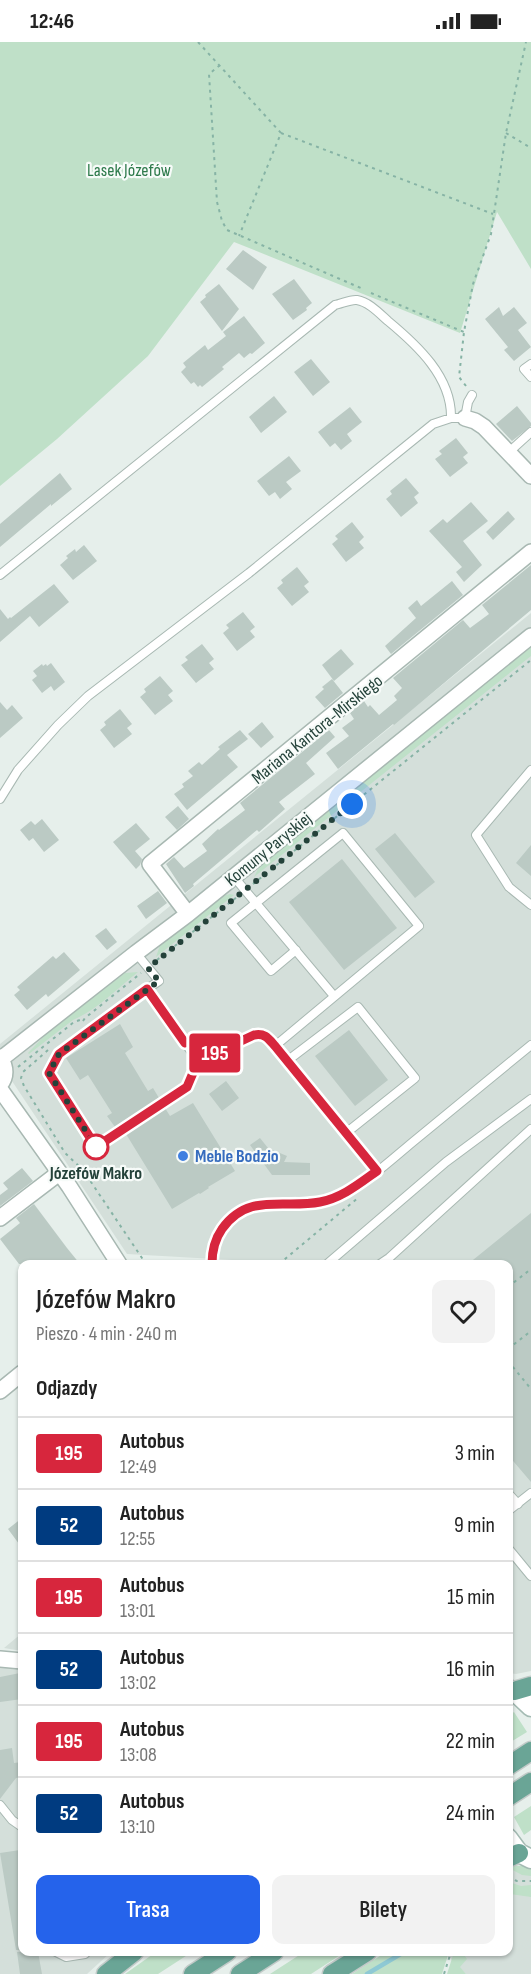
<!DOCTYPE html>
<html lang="pl">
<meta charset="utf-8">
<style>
body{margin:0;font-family:"Sofia Sans Condensed",sans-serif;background:#f2f2f2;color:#222;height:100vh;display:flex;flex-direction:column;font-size:22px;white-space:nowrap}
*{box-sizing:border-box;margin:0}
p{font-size:20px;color:#767676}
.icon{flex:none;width:33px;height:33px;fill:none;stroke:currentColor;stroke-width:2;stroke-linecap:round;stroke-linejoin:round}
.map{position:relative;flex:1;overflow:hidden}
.details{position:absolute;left:18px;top:1218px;width:495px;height:696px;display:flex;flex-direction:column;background:#fff;border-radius:12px;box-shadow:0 2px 4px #0004}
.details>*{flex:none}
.badge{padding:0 12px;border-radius:4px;font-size:21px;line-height:39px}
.you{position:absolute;width:30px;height:30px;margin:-15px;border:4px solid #fff;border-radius:50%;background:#1a73e8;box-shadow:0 0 0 9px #1a73e833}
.map>.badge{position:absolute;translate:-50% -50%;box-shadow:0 0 0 3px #fff}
h2{padding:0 18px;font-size:22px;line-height:54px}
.round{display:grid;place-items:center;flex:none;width:63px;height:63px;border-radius:12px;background:#f2f2f2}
.head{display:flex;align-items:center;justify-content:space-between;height:102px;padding:0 18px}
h1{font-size:28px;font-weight:600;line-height:45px}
.cta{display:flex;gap:12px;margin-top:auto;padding:12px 18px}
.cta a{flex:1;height:69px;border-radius:12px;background:#2563eb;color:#fff;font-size:24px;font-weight:600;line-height:69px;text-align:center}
.cta a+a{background:#f2f2f2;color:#222}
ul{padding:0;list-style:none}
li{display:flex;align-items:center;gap:18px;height:72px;padding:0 18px;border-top:2px solid #e0e0e0}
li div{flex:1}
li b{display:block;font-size:22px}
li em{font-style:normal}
li .badge{min-width:66px;font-weight:700;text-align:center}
.status{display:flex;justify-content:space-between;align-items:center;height:42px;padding:0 30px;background:#fff;direction:ltr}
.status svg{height:16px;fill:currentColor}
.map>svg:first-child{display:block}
.built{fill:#d4dfda}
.green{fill:#bfe0c8}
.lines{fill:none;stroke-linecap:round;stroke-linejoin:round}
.stream{stroke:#8ec9d4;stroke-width:4.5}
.building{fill:#bbcac4}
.lane-casing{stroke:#a8b8b2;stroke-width:10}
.street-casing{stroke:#a8b8b2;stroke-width:18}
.secondary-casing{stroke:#a4bbb3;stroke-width:21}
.primary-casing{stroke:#c2cac8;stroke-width:21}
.path{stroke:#86b3a5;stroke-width:2;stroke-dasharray:3 4.5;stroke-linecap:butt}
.lane{stroke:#fff;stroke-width:8}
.street{stroke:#fff;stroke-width:15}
.secondary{stroke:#fff;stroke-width:18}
.primary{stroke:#6aa596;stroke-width:18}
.line-casing{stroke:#fff;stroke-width:14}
.line{stroke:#d7263d;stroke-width:9}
.walk{stroke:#24423a;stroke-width:6;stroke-dasharray:0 10.8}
.stop-dot{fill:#fff;stroke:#d7263d;stroke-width:3}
.shop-dot{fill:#3f7fe0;stroke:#f7fbf9;stroke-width:2}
.labels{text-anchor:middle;stroke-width:4.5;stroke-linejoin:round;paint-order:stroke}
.park-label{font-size:18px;fill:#2d7a4b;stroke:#f7fbf9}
.street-label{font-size:18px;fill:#24423a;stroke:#f7fbf9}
.shop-label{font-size:18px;font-weight:bold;fill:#366cbe;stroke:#f7fbf9;text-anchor:start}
.stop-label{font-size:18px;font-weight:bold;fill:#24423a;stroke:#f7fbf9}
</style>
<div class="status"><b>12:46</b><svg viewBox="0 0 49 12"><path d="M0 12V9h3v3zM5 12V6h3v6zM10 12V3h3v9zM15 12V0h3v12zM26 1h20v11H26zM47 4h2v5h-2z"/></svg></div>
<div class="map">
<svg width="531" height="1932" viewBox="0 0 531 1932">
<rect width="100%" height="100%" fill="#e6efeb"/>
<path class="built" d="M531 571V1629L516 1632 509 1631 508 1222H235L232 1218 127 1212 0 1021V1002Z
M22 1591V1609L4 1606Z
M0 1623 22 1626V1910H111L87 1932H0Z
M517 1823 531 1827V1932H466L448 1914 449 1910H508L509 1825Z"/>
<path class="green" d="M0 0H531V227L497 170 460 291 234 200 148 314 57 397 0 444Z
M531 605V614L254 835 260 823Z
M230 852 234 853 156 915 160 903 219 855Z
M138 930C118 946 97 968 73 978L29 1012 28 1011 49 989 125 931Z
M514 1670 527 1690 509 1701V1674Z
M531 1764V1788L524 1793 514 1775Z
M512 1824H524L531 1827V1834L522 1833 509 1826Z
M509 1840 521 1844 531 1843V1855L510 1852 509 1859Z
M156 1910H192L158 1932H125Z
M304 1910H345L311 1932H270Z
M386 1910H449L442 1932H352Z
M454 1910H462L467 1917 460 1925 466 1932H447Z"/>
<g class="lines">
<path class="stream" d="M367 1932 404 1910"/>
</g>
<path class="building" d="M243 208 267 225 253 248 226 227Z
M294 237 312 261 306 266 307 268 293 278 272 252Z
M219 242 239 267 222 289 200 260 206 255 205 253Z
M499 265 503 274 514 265 527 281 518 288 531 305 514 319 504 308 508 305 485 277Z
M244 274 265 301 252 312 250 311 244 316 239 311 222 325 224 327 202 345 200 343 198 345 194 340 191 342 181 330 186 325 183 321 205 303 208 308 226 294 223 290Z
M311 317 330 340 313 354 294 330Z
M274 354 287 370 261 391 249 375Z
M517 364 531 381V384L512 399 496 382Z
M350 365 362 380 347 392 352 399 341 408 335 401 330 405 318 390Z
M456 396 468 411 463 415 468 421 450 435 435 417 442 412 439 409Z
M289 414 301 429 286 440 292 447 280 457 275 450 269 454 257 439Z
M60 431 72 447 51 464V462L0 505V482Z
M406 436 419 451 414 455 418 461 401 475 386 457 392 452 390 449Z
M471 460 488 479 463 499 482 523 464 540 456 530 462 525 429 489 443 477 447 481Z
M508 469 515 477 493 498 486 490Z
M352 480 364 495 359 500 364 506 346 520 332 502 338 497 335 494Z
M84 503 97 519 73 538 60 523 68 516 66 514 75 507 76 510Z
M531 523V568L394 683 393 682 338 727 326 711 349 694 342 686 354 677 350 671 364 659 368 665 370 663 379 673 397 658 394 654 402 646 393 636 463 578 470 586 489 572 482 563Z
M297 525 309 540 304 544 309 550 292 564 277 546 283 541 281 538Z
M452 539 463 553 391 612 385 604 416 576 408 566 417 558 421 564Z
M54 542 69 560 39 585 30 574 0 600V567L8 577 10 575 11 576Z
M243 570 255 585 250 589 255 595 237 609 223 591 229 586 226 583Z
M202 602 214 617 209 621 214 627 196 641 181 623 188 618 185 615Z
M341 607 354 622 334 639 322 623Z
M51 621 65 640 54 649 51 644 42 651 32 638 37 634 33 629 42 622 43 624 46 622 47 624Z
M160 634 173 649 168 653 173 659 155 673 140 655 146 650 144 647Z
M332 637 343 651 325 666 315 655 324 647 322 645Z
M0 660 7 668 12 663 23 676 0 696Z
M120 667 132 682 127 686 132 692 114 706 100 688 106 683 104 680Z
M262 680 274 695 261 706 248 692Z
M240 688 248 697 227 713 238 725 187 768 174 752 184 745 182 742 193 734 188 729 199 720 202 723 220 707 218 705Z
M329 688 335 695 306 721 315 732 279 760 285 767 259 790 257 788 193 842 194 844 185 851 166 822 174 815 184 826 207 809 202 802 218 787 219 788 245 768 240 761Z
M178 764 189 777 177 788 165 775Z
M42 777 59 798 44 810 33 796 29 799 20 788 31 779 35 783Z
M136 781 150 797 135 809 142 817 140 823 136 827 113 800Z
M395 791 435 840 415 856 375 807Z
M531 803V834L516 821Z
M342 817 397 886 344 928 289 860Z
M158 849 167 861 146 877 137 864Z
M106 886 117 900 107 908 95 894Z
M64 910 80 928 48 955 46 952 27 968 14 953 20 948 17 945 53 914 56 917Z
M120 982 133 1005 125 1011 148 1049 153 1046 159 1056 115 1085 107 1074 112 1071 88 1033 80 1038 66 1016Z
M349 988 388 1038 355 1064 315 1014Z
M226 1039 239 1056 222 1069 209 1052Z
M193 1061 235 1129 208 1145 209 1146 200 1152 199 1151 172 1167 126 1092 165 1066 170 1074Z
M260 1096 268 1106 287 1114 284 1120 310 1121V1133H272L250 1103Z
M22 1126 33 1139 0 1164V1153L8 1147 3 1141Z
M34 1162 67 1206 80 1222H19L0 1197 20 1181 16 1176Z
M531 1171V1440L508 1413V1222H468Z
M22 1476V1506L8 1487Z
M20 1631 22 1657 0 1660V1635Z
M12 1706 14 1721 22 1720V1735L16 1736 0 1757V1708Z
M20 1808 22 1821V1908H16L0 1811Z
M17 1910H38L42 1932H20Z"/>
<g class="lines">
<g class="lane-casing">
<path id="lane" d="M531 322 524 327 531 335
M509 410 531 390
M0 533 335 263C341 262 351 257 357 258 369 260 379 271 388 279 417 303 452 335 451 376
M531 728 476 793 509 845 531 863
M0 757 18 728 58 683 88 654 249 531 433 382 451 376H465L468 360 472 353
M234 835 334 954
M136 911 159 939 147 947 59 1012 49 1031 96 1105 187 1045 198 1019 147 947
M275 1004 419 884 343 791 231 881 271 929 296 908
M198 1019 254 993H266L377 1129
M287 1019 358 965 415 1036 346 1091
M212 1222C212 1208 216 1196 224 1184 250 1147 303 1169 340 1153 367 1141 391 1118 414 1099 453 1067 492 1035 531 1003
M327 1222 446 1120 531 1057
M380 1222 389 1216 531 1087
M508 1451 518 1462
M508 1469 531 1451
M508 1506 531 1534
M0 1763 12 1778 22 1785
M56 1910 66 1915 85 1912 87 1910"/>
</g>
<g class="street-casing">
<path id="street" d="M465 376 475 379 484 385 531 434
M188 872 150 822 531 510
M0 1015C6 1025 7 1034 0 1043
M1 1017 136 911 188 872 531 594
M0 1047 69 1144 119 1222
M0 1176 59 1131
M0 1349 22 1331
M0 1617 22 1619"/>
</g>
<g class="secondary-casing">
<path id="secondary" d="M508 1647 514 1649 531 1665
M508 1796 519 1811 531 1817"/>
</g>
<g class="primary-casing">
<path id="primary" d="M514 1649 531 1644
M508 1724 531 1709
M508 1755 531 1740
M508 1816 519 1811
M106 1932 134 1910
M193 1932 227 1910
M240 1932 274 1910
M332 1932 367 1910"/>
</g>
<path class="path" d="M198 0 281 91 239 194
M220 23 209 32 217 160 222 179 227 188 363 247
M281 91 493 172
M506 91 531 106
M371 251 464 290
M466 344 459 335 464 290 473 242 491 192 506 91 526 0
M253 842 531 618
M157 918 237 855
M83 979 85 976 141 931
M48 1008 23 1030 21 1036 24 1044 65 1111 83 1128 146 1222
M18 1025 74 980 83 977
M279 1222 359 1155
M508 1245 531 1227
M508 1307 531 1289
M508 1319 531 1347
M508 1835 517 1839H531
M508 1867 510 1869
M444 1932 451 1910"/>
<use href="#lane" class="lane"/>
<use href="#street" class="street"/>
<use href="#secondary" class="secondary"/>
<use href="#primary" class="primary"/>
</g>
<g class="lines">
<g class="line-casing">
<path id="line" d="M185 1001 147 947 59 1012 49 1031 96 1105 187 1045 198 1019 254 993C265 991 268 996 275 1004L377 1129C360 1141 342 1156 320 1160 283 1167 248 1150 222 1187 215 1197 212 1210 212 1222"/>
</g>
<use href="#line" class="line"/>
<path class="walk" d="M96 1105 49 1031 59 1012 159 939 148 926 352 762"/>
</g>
<circle class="stop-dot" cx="96" cy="1105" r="12"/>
<circle class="shop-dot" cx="183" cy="1114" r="6"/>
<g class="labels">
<g class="park-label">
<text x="129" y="134">Lasek Józefów</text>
</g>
<g class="street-label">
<text transform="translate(317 687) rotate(-39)" y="6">Mariana Kantora-Mirskiego</text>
<text transform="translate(268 807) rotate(-39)" y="6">Komuny Paryskiej</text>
</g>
<g class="shop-label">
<text x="195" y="1120">Meble Bodzio</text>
</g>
<g class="stop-label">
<text x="96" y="1137">Józefów Makro</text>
</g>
</g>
</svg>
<div class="you" style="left:352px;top:762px"></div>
<b class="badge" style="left:215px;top:1011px;background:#d7263d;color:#fff">195</b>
<section class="details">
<div class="head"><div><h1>Józefów Makro</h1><p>Pieszo · 4 min · 240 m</p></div><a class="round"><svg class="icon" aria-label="heart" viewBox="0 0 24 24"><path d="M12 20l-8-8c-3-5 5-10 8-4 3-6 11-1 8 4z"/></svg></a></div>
<h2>Odjazdy</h2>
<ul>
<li><span class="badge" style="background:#d7263d;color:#fff">195</span><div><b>Autobus</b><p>12:49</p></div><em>3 min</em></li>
<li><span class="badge" style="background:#003b80;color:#fff">52</span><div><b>Autobus</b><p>12:55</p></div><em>9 min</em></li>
<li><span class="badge" style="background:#d7263d;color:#fff">195</span><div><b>Autobus</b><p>13:01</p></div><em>15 min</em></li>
<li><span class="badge" style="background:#003b80;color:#fff">52</span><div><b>Autobus</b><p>13:02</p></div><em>16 min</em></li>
<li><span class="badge" style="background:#d7263d;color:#fff">195</span><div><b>Autobus</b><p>13:08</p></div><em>22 min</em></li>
<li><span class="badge" style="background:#003b80;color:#fff">52</span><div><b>Autobus</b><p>13:10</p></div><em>24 min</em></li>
</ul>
<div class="cta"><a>Trasa</a><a>Bilety</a></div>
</section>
</div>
